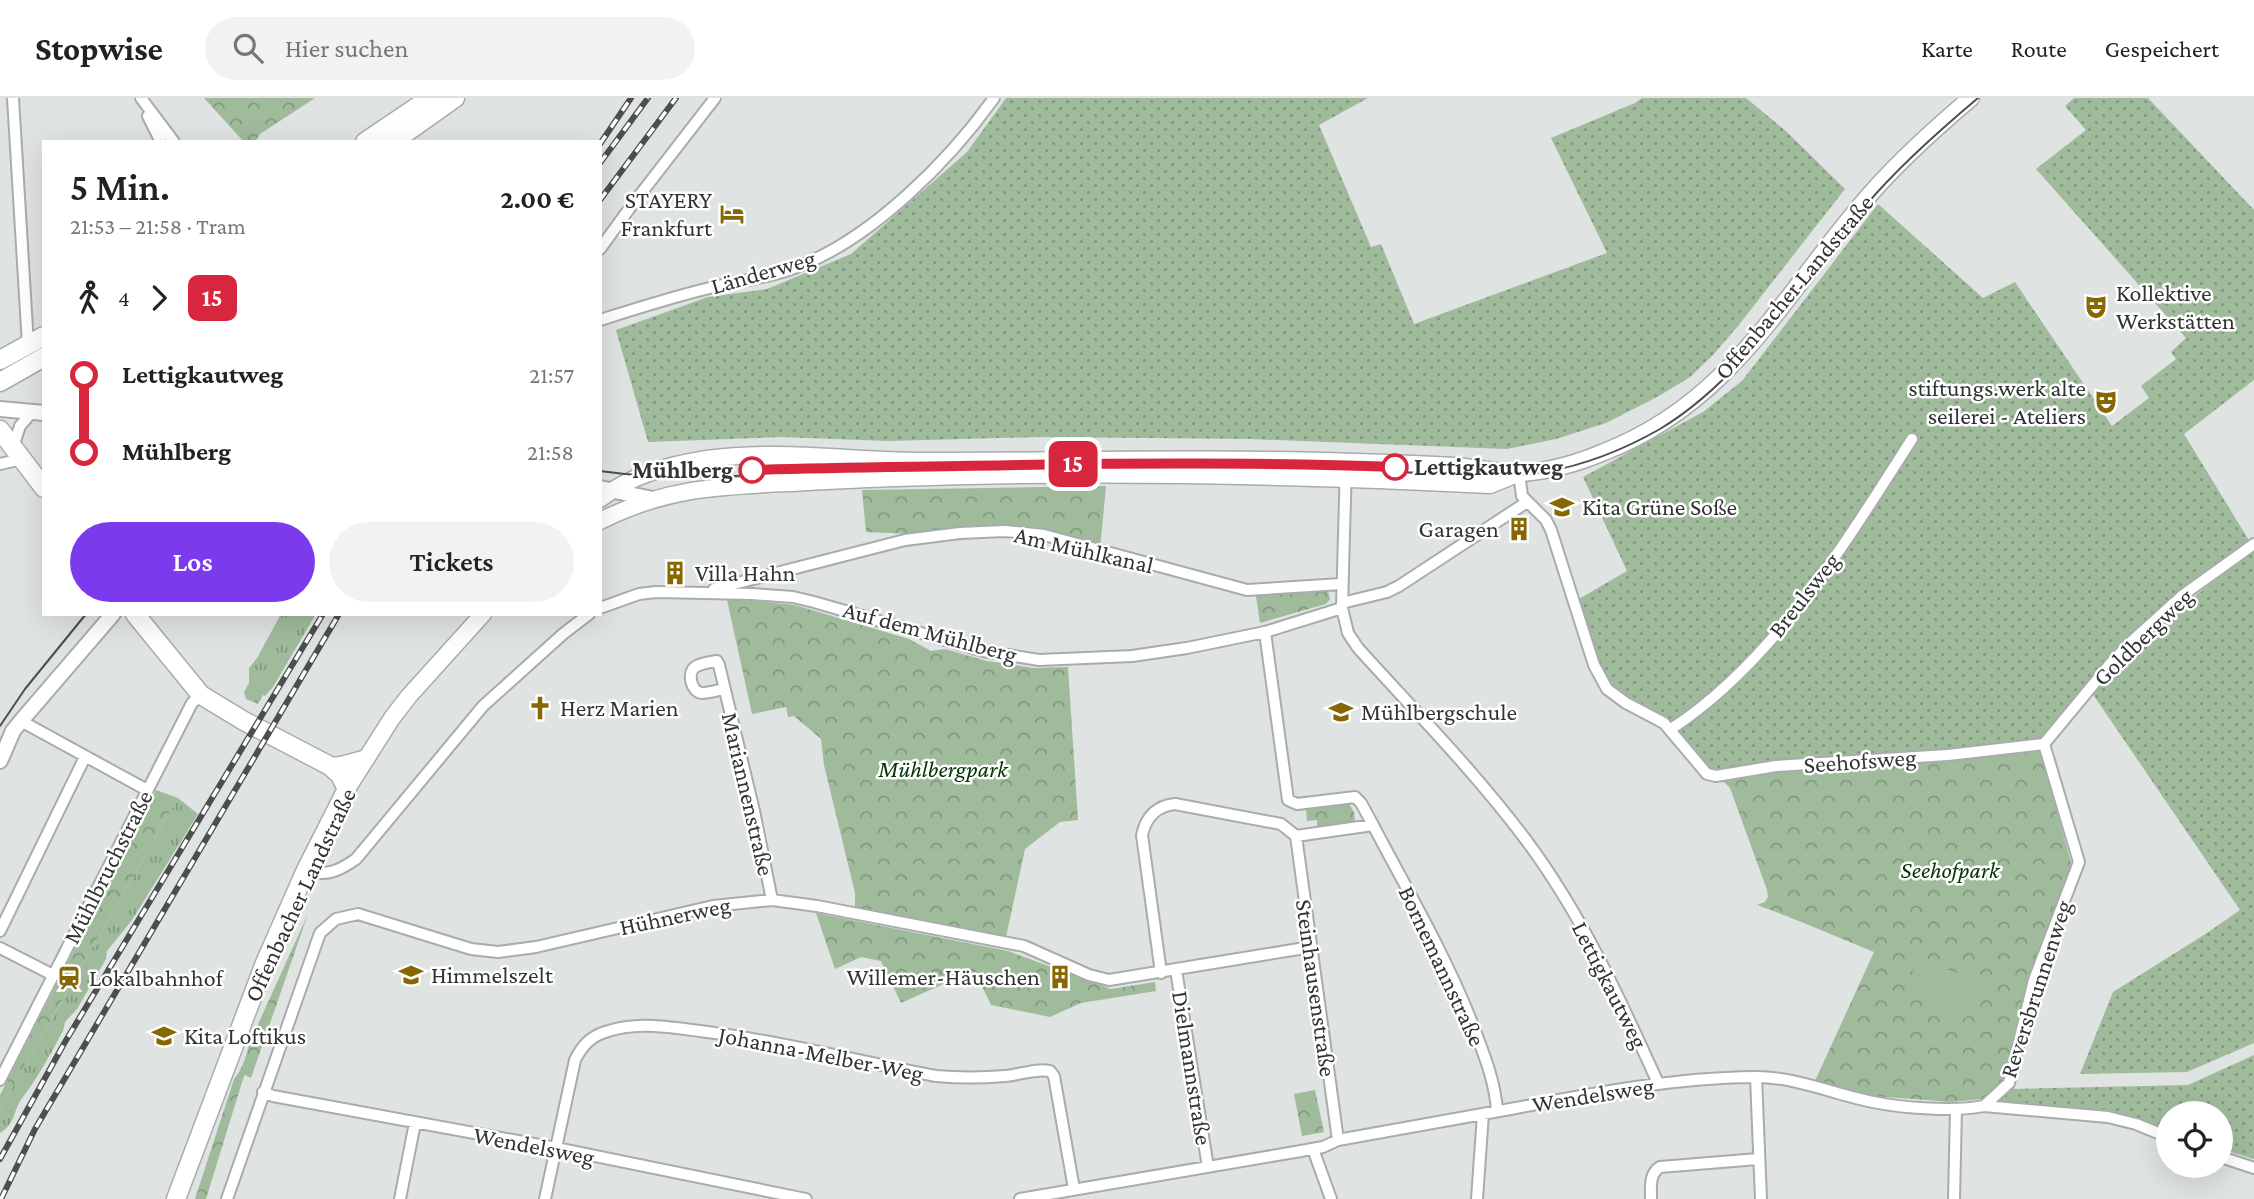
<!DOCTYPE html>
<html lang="de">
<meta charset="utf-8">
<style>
body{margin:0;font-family:"Crimson Pro",serif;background:#f2f2f2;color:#222;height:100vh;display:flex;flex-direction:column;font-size:26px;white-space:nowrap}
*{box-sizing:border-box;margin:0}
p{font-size:23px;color:#767676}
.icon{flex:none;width:38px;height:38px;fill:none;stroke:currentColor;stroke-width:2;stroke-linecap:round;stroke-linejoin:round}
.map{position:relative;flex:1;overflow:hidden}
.sheet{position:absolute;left:42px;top:42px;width:560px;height:476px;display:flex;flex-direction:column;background:#fff;border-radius:0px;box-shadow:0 7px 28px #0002}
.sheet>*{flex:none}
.badge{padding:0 14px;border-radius:10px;font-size:24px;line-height:46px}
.tools{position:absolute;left:2156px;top:1003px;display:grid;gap:14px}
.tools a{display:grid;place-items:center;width:77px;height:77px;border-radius:50%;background:#fff;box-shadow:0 7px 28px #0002;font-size:35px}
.map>.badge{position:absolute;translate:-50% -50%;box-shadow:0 0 0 4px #fff}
.legs{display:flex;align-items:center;gap:10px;height:77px;padding:0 28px;font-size:23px}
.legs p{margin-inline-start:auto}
.summary{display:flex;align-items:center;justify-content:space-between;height:119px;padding:0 28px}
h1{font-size:38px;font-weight:600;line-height:52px}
.primary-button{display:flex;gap:14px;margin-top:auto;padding:14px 28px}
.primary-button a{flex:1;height:80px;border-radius:42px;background:#7c3aed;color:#fff;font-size:28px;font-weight:600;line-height:80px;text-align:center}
.primary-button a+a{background:#f2f2f2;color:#222}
ul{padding:0 28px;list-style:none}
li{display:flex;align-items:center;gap:24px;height:77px;font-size:26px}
li i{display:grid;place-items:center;width:10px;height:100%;margin:0 9px;background:currentColor}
li i::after{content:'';width:18px;height:18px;margin:-9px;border:5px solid;border-radius:50%;background:#fff}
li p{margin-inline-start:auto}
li:first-child i{background:linear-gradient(#0000 50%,currentColor 0)}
li:last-child i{background:linear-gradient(currentColor 50%,#0000 0)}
header{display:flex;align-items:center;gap:42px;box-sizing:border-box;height:98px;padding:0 35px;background:#fff;border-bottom:2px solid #e0e0e0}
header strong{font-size:33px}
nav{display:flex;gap:38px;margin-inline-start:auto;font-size:24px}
.search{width:490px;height:63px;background:#f2f2f2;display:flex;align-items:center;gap:18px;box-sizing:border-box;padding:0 24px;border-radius:38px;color:#767676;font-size:26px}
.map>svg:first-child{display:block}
.grass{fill:url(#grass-tufts)}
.forest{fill:url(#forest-crowns)}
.garden{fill:url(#garden-dots)}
.pitch{fill:#9fbb9c}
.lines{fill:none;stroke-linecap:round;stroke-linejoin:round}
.minor-casing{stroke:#a8acab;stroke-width:14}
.tertiary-casing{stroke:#a8acab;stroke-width:18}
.secondary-casing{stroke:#a8acab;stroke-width:19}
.primary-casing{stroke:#a8acab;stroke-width:21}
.minor{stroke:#fff;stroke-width:10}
.tertiary{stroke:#fff;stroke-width:14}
.secondary{stroke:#fff;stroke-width:16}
.primary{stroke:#fff;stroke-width:18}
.tram{stroke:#4d4e4e;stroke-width:2}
.rail-casing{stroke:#4d4e4e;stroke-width:6}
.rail{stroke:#fff;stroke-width:3.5;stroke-dasharray:10;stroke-linecap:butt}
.line-1-casing{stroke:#fff;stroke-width:16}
.line-1{stroke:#d7263d;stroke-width:10}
.stop-1-dot{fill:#fff;stroke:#d7263d;stroke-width:3.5}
.labels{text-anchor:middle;stroke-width:5;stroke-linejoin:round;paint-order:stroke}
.poi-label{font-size:24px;fill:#323333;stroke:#fff;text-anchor:start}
.street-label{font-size:24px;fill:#323333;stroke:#fff}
.stop-label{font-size:24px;font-weight:bold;fill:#323333;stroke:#fff;text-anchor:start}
.park-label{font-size:24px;font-style:italic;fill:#053404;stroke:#fff}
</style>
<header>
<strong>Stopwise</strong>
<div class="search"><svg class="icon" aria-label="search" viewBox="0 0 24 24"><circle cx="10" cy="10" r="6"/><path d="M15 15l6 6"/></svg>Hier suchen</div>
<nav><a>Karte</a><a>Route</a><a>Gespeichert</a></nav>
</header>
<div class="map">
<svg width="2254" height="1101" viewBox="0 0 2254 1101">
<defs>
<pattern id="grass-tufts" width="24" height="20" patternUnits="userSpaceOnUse" patternTransform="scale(1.75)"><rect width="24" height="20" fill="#9fbb9c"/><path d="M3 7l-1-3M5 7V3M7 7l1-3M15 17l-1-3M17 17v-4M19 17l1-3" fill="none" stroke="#829980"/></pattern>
<pattern id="forest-crowns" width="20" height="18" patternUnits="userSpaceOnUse" patternTransform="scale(1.75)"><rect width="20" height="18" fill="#9fbb9c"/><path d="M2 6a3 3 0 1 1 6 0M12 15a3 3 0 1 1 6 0" fill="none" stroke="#829980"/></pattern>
<pattern id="garden-dots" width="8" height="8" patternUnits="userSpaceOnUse" patternTransform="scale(1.75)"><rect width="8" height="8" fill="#9fbb9c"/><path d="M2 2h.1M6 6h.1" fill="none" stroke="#829980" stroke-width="1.8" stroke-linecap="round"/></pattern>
</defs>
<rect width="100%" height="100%" fill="#dfe3e2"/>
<path class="grass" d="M281 516H316L273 589 265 598 263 597 258 606 246 601 244 594 249 585V570L257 560Z
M178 700 198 716 132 822 107 853 106 861 77 911 65 924 63 933C51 955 39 978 23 999 13 1011 16 1026 0 1035V1011Z"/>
<path class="forest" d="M204 0H315L260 36 255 44H244Z
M1106 388 1100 452 1024 434 935 437 866 434 862 392Z
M1324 492 1328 493 1330 501 1326 506 1260 525 1256 498Z
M734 501 795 507 909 541 931 553 945 551 987 563 1034 570 1068 569 1078 722 1060 724 1025 751 1006 839 855 810V795L824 667 821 641 794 618 788 619 786 609 752 616 727 502Z
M2037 649 2044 666 2072 768 2028 882 2003 980 2000 987 1982 1001 1952 1004 1872 998 1815 983 1874 854C1834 838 1796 821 1757 807L1765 804 1768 799 1767 792 1730 690 1722 682 1791 669Z
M156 692 178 700 0 1011V997Z
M1348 704 1354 714 1355 725 1317 729V722L1307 723 1306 711Z
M816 815 1008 853 1111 891 1155 884 1156 893 1081 905 1050 919 991 907 979 882 959 879 901 905 881 863 861 859 835 871Z
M308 816 251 980 245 977 243 981 206 1101H195L234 981C244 970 246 956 250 944Z
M1315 992 1324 1034 1302 1038 1294 996Z"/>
<path class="garden" d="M1006 0H1368L1319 27 1371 149 1381 146 1414 226 1607 155 1551 40 1635 5 1642 0H1746L1787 34 1845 91 1738 228 1713 257 1690 279 1659 298 1606 325 1556 341 1507 351 1249 341 1041 339 888 343 781 339 648 344 616 232 708 199 767 191 851 156 967 54Z
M2074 0H2148L2254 112V282L2184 336 2250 444 2183 494 2040 644 1711 672C1693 652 1677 627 1654 613 1641 605 1626 603 1615 593 1595 574 1586 528 1577 502L1627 473 1583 379 1703 314 1742 283 1878 106 1983 200 2015 184 2112 328 2149 300 2141 288 2176 261 2171 254 2186 240 2036 71 2086 32 2065 8Z
M2254 451V945L2187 974 2080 976 2113 894 2207 835 2240 812 2092 595 2159 527Z
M2254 957V1061L2221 1051V1015H2168V1032L2139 1020 2108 1013 2000 1003 2008 991 2188 987Z"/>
<path class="pitch" d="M1918 860 1980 884 1966 920 1904 896Z"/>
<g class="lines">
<g class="minor-casing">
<path id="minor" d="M13 0 28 247
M141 0 174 44
M148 18 161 44
M600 151 629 111 715 0
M600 222C638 210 675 198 714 189 743 182 774 179 802 167 874 138 949 63 994 0
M13 349 20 328 33 313
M1346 364 1342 510 1348 535 1358 550C1415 613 1475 674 1526 742 1582 817 1620 901 1658 985
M0 366 22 361
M1519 375 1522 398 1546 422 1551 432 1594 567 1607 591 1626 605 1664 625 1707 676 1716 678 1776 668 1948 657 2044 646
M714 491 905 442 960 435 1005 433 1044 437 1247 492 1341 486
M1342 505 1387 494 1399 488 1527 404
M600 510 639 496 656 494 752 496 793 499 814 504 983 553 1039 562 1132 558 1187 550 1265 534 1342 510
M1265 534 1288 702 1297 706 1355 699 1361 705 1373 727
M724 591C718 592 709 595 702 595 691 594 687 575 695 569 701 565 710 564 717 563L719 567 754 713 772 802
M21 623 147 692
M1671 631C1775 563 1845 445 1912 341
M2044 646 2111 565 2132 543 2183 497 2254 446
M1296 738 1373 727C1407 792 1445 856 1472 925 1483 954 1495 982 1497 1013
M1296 738 1338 1042
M306 772C326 779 339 773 356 761L483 608 563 536 589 516
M0 833 85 659
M0 850 53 877
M1176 872 1208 1069
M1161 875 1142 737C1146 719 1156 708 1175 706L1281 726 1296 738
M1756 979 1761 1101
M0 982 192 605 201 597
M263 994 273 998 556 1050 806 1101
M1984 1008 2009 985 2034 882 2079 764 2044 646
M1313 1051 1331 1101
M2221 1059 2254 1070
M227 1101 320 835 336 821 358 816 471 851 498 854 536 849 713 808 772 802 817 808 1024 848 1089 877 1109 882 1311 849
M400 1101 415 1025
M545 1101 575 962C582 948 590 939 605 934 636 923 668 929 700 933 779 943 857 963 936 978 959 980 982 980 1005 978 1020 977 1035 970 1050 973L1054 978 1074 1091
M1020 1101 1301 1053 1323 1049 1338 1042C1397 1031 1457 1021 1516 1010 1595 995 1673 980 1753 979 1794 978 1833 996 1873 1004 1902 1010 1955 1014 1984 1008L2108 1019 2136 1026 2168 1039
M1477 1101 1483 1016
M1651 1101C1651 1089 1649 1076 1660 1069L1758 1061
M1954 1101 1956 1011"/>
</g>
<g class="tertiary-casing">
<path id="tertiary" d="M0 311 44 315
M600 390 653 401
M0 663 13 633 21 623 113 516"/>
</g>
<g class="secondary-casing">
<path id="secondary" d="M600 401C631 377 669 367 707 361 778 351 851 363 922 363 1066 363 1209 359 1353 364 1386 365 1420 366 1453 368 1476 369 1499 376 1522 375 1550 373 1578 365 1604 354 1728 306 1780 203 1861 107 1893 68 1932 33 1971 0
M600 423C665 390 720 388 790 385 826 383 861 381 896 380 1094 373 1292 377 1490 387L1517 376
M330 668 341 667 367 660
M347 691 392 620 409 598 483 516"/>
</g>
<g class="primary-casing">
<path id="primary" d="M365 44 430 0
M393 44 455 0
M0 262 44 238
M0 284 44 259
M0 332 44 390
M135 516 201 597 244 623 330 668 340 677 347 691 306 772 265 865 176 1101"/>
</g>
<use href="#minor" class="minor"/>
<use href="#tertiary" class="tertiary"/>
<use href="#secondary" class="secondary"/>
<use href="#primary" class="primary"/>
<path class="tram" d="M600 373C684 385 770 375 854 373 966 370 1079 370 1192 370 1261 369 1330 372 1399 374 1447 376 1498 381 1545 374 1585 367 1625 351 1660 331 1749 277 1800 183 1867 106 1899 68 1940 32 1978 0
M0 628 25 591 86 516"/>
<g class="rail-casing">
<path id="rail" d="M600 46 631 0
M600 65 648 0
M600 102 676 0
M0 1061 65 944 323 516
M1 1101 35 1031 339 516"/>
</g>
<use href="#rail" class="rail"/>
</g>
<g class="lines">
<g class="line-1-casing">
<path id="line-1" d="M752 372C841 369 929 369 1018 367 1144 365 1269 364 1395 369"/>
</g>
<use href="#line-1" class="line-1"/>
</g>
<defs>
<g id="hotel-bare" transform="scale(1.89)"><path d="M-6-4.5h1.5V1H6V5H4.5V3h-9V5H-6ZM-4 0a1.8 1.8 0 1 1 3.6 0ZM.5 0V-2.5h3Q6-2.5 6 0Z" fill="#866701" stroke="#fff" stroke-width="2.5" paint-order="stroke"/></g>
<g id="theatre-bare" transform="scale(1.89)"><path d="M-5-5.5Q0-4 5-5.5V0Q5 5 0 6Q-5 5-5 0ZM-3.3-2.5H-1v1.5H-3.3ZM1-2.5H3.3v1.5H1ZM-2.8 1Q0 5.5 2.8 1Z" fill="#866701" stroke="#fff" stroke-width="2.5" paint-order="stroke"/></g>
<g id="school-bare" transform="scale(1.89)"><path d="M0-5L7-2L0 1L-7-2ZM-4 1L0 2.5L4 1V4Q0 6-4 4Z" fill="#866701" stroke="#fff" stroke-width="2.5" paint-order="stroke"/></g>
<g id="building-bare" transform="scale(1.89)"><path d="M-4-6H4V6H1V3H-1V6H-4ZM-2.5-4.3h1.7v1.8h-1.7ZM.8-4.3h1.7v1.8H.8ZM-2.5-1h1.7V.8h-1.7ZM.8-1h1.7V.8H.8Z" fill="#866701" stroke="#fff" stroke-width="2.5" paint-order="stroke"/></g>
<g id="church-bare" transform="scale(1.89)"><path d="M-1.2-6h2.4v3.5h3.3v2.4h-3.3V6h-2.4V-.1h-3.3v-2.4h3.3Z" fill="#866701" stroke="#fff" stroke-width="2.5" paint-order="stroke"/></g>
<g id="station-bare" transform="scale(1.89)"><path d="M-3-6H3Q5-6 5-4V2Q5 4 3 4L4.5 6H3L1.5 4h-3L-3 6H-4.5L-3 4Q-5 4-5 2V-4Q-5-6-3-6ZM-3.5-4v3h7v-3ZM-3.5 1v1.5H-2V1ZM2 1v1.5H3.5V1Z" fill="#866701" stroke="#fff" stroke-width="2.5" paint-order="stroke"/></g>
</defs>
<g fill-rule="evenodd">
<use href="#hotel-bare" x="732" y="116"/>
<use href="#theatre-bare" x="2096" y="209"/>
<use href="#theatre-bare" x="2106" y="304"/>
<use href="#school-bare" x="1562" y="409"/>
<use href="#building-bare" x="1519" y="431"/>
<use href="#building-bare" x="675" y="475"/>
<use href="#church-bare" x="540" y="610"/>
<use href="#school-bare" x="1341" y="614"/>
<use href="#school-bare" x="411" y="877"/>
<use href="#building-bare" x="1060" y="879"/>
<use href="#station-bare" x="69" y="880"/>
<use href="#school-bare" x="164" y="938"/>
</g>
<g class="stop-1-dot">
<circle cx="1395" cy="369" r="12"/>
<circle cx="752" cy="372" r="12"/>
</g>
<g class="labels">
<g class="poi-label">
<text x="712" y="110" text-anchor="end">STAYERY<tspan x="712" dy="28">Frankfurt</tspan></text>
<text x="2116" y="203">Kollektive<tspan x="2116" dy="28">Werkstätten</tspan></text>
<text x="2086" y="298" text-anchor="end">stiftungs.werk alte<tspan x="2086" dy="28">seilerei - Ateliers</tspan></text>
<text x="1582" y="417">Kita Grüne Soße</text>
<text x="1499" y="439" text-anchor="end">Garagen</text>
<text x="695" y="483">Villa Hahn</text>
<text x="560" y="618">Herz Marien</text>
<text x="1361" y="622">Mühlbergschule</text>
<text x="431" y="885">Himmelszelt</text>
<text x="1040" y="887" text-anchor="end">Willemer-Häuschen</text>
<text x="89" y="888">Lokalbahnhof</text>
<text x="184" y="946">Kita Loftikus</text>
</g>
<g class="street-label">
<text transform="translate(763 174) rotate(-16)" y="8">Länderweg</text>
<text transform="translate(1794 189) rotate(-50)" y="8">Offenbacher Landstraße</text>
<text transform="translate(1084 452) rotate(13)" y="8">Am Mühlkanal</text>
<text transform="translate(1804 497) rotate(-52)" y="8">Breulsweg</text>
<text transform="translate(930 534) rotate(15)" y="8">Auf dem Mühlberg</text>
<text transform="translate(2143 539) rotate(-44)" y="8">Goldbergweg</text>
<text transform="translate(1860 663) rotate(-4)" y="8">Seehofsweg</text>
<text transform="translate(748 696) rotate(77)" y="8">Mariannenstraße</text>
<text transform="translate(108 769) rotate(-63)" y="8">Mühlbruchstraße</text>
<text transform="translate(300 797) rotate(-65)" y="8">Offenbacher Landstraße</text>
<text transform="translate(675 818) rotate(-12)" y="8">Hühnerweg</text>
<text transform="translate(1442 868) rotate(65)" y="8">Bornemannstraße</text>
<text transform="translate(1610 887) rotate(63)" y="8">Lettigkautweg</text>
<text transform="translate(1316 890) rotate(82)" y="8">Steinhausenstraße</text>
<text transform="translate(2036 891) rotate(-72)" y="8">Reversbrunnenweg</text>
<text transform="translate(821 956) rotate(11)" y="8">Johanna-Melber-Weg</text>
<text transform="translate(1192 970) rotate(81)" y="8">Dielmannstraße</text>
<text transform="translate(1593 997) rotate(-9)" y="8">Wendelsweg</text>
<text transform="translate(534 1048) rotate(11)" y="8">Wendelsweg</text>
</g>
<g class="stop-label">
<text x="1414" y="377">Lettigkautweg</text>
<text x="733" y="380" text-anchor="end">Mühlberg</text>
</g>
<g class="park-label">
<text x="943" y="679">Mühlbergpark</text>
<text x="1950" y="780">Seehofpark</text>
</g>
</g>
</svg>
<div class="tools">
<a><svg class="icon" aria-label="locate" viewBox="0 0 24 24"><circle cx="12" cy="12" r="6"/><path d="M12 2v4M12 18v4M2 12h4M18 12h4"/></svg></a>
</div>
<b class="badge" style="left:1073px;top:366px;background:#d7263d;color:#fff">15</b>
<section class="sheet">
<div class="summary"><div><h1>5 Min.</h1><p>21:53 – 21:58 · Tram</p></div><b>2.00 €</b></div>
<div class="legs"><svg class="icon" aria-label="walk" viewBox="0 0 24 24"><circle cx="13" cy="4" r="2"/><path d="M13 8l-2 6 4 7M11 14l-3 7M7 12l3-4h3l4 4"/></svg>4<svg class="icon" aria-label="forward" viewBox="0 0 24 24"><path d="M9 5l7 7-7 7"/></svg><b class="badge" style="background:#d7263d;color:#fff">15</b></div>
<ul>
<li><i style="color:#d7263d"></i><b>Lettigkautweg</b><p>21:57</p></li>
<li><i style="color:#d7263d"></i><b>Mühlberg</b><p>21:58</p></li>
</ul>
<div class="primary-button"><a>Los</a><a>Tickets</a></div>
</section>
</div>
